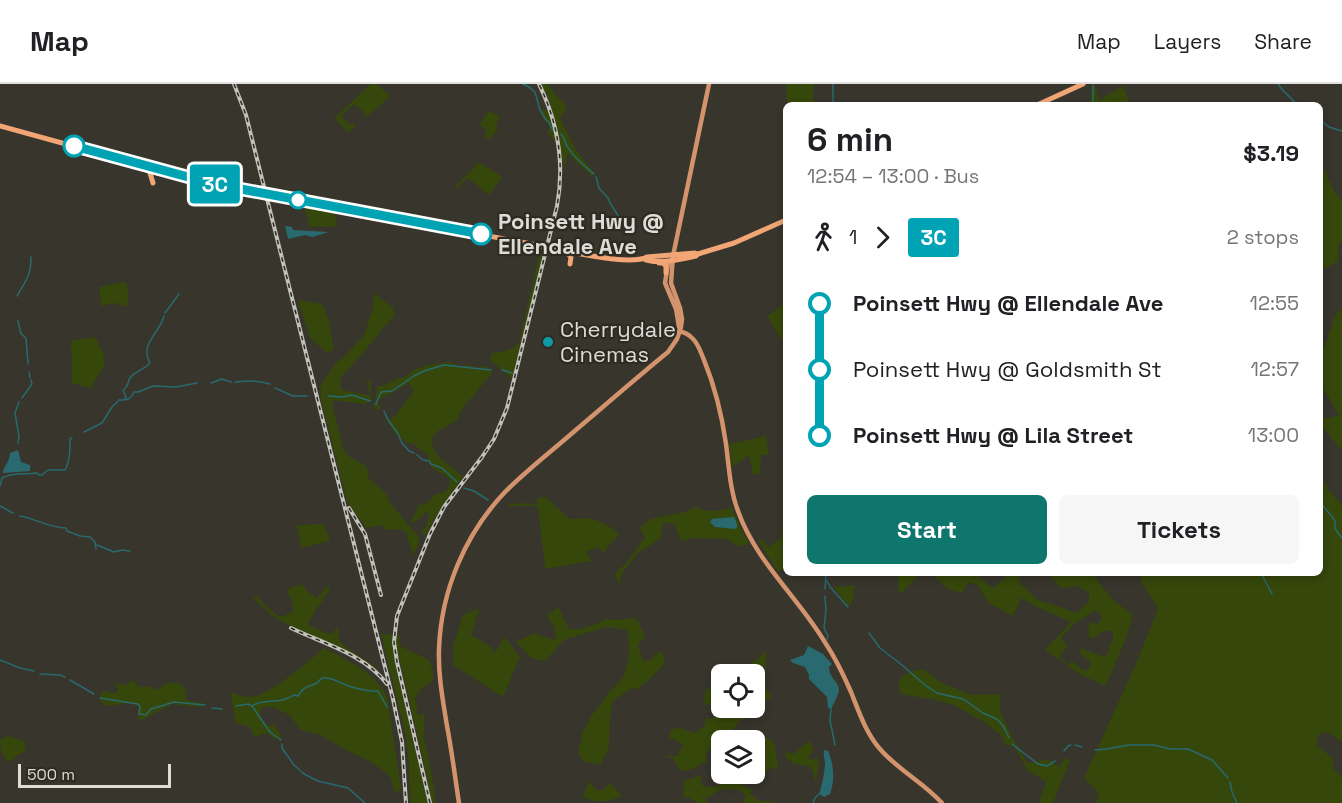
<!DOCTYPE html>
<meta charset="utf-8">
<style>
body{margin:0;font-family:"Space Grotesk",sans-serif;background:#f6f6f6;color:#202124;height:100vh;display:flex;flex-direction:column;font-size:22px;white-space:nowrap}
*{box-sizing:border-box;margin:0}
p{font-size:20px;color:#757577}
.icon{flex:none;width:33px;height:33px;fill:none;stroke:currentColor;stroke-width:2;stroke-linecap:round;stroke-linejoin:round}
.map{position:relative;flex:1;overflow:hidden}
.panel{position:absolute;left:783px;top:18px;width:540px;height:474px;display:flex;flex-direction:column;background:#fff;border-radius:9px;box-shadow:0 3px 9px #0003}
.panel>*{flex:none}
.badge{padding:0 12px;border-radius:4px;font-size:21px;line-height:39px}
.controls{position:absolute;left:711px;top:580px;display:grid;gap:12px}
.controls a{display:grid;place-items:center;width:54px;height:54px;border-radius:9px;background:#fff;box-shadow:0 3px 9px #0003;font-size:30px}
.scale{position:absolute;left:18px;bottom:15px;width:153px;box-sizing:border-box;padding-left:6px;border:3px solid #dddcd6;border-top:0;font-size:16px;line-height:21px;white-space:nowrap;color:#dddcd6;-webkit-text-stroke:4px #2d2b22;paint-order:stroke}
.map>.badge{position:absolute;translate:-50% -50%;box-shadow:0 0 0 3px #fff}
.legs{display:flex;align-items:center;gap:9px;height:66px;padding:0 24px;font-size:20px}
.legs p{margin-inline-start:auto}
.head{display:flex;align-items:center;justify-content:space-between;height:102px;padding:0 24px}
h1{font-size:33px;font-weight:700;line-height:45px}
.primary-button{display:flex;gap:12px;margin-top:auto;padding:12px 24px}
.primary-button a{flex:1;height:69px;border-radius:9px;background:#0f766e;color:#fff;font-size:24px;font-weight:700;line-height:69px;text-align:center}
.primary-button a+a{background:#f6f6f6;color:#202124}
ul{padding:0 24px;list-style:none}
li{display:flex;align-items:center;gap:21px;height:66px;font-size:22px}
li i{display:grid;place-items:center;width:9px;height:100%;margin:0 8px;background:currentColor}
li i::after{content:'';width:15px;height:15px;margin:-8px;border:4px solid;border-radius:50%;background:#fff}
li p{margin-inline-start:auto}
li:first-child i{background:linear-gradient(#0000 50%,currentColor 0)}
li:last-child i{background:linear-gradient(currentColor 50%,#0000 0)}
header{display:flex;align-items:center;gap:36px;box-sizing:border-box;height:84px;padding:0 30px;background:#fff;border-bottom:2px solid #e0e0e0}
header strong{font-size:28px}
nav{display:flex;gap:33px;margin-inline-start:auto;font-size:21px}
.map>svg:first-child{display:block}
.green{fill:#36470b;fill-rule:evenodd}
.water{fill:#286a70}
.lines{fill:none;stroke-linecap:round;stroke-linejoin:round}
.stream{stroke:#286a70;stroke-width:1.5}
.major{stroke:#d3936c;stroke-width:4.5}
.highway{stroke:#f2a575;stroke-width:5}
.rail-casing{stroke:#c2c1bb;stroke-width:4}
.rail{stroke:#2d2b22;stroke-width:1.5;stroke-dasharray:4.5;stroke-linecap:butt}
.highway-bridge{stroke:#f2a575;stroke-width:5}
.line-1-casing{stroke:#fff;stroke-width:14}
.line-1{stroke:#00a3b4;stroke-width:9}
.stop-1-dot{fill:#fff;stroke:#00a3b4;stroke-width:3}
.culture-dot{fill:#0f9aa8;stroke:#2d2b22;stroke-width:2}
.labels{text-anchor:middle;stroke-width:4.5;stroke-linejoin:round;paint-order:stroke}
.stop-label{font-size:22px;font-weight:bold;fill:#dddcd6;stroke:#2d2b22;text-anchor:start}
.poi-label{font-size:22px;fill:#dddcd6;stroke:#2d2b22;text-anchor:start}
</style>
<header>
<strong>Map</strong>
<nav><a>Map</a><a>Layers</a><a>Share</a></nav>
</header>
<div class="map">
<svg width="1342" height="719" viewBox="0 0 1342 719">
<rect width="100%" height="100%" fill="#37352c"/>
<path class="green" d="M371 0H376L391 12 365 34 364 28 354 20 341 32 350 41 352 39 354 40 357 39 349 49 334 34Z
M538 0H548L559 15 566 20 565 27 560 34 575 64 594 89 591 92C588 87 585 87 581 83 575 78 573 73 567 69L565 83 555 57 548 50 549 41 543 34 542 26H546L551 22 547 10Z
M786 0H815L813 9 814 21H787Z
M1092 1H1095L1099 17 1122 2 1126 9 1129 21H1090Z
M488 27 500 32 496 42 498 45 489 56 485 53 487 47 480 40Z
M1320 77 1333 105 1342 116V156L1338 161V178L1320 186Z
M479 78 502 93 489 111 468 94 456 105 454 104Z
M304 121 333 126 338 142 310 143Z
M540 167H544L512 295 490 276 491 269C502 268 510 267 519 259Z
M123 198H125L129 210 127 223 115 219 101 222 99 203Z
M374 209 393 224 394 232C376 252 360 274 341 293L340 301 342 306 367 311 370 310 366 297H371V317L364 320 333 316V323L344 368C347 370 350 373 353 375 358 378 362 379 367 383L369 395 387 410 389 417 420 455 414 472 407 453V449L400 445 384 446 382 441 366 444 347 418 321 315 320 303 335 280 345 272 364 251 373 224Z
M298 216 322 220 328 234 334 265 327 269 310 254Z
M786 218V263L767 232Z
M1342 225V367L1320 340V336L1339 331 1320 299V269L1326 259 1335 231Z
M95 253C110 280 106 278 91 304L72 299 71 257Z
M449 278 460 282 472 281 475 284 486 282 493 288 462 325 456 337 438 347 432 355 433 364 438 372 463 393 437 430 425 452 421 448 427 441 429 430 425 428 420 434 413 439 411 437 417 426 418 421 427 419 435 410 442 409 449 404 450 395 431 383 427 370 412 359H406L394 347 387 337 395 332 413 308 410 299 378 316V320L381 323 380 325H374L377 302H382L399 294 405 293 415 285 433 280Z
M766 352 769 371H761L760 389 753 391 749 371 734 382H732L729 360Z
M1320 388 1328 405 1342 421V658L1335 653 1326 648 1319 650 1316 661 1334 675 1332 683 1342 693V719H1097L1098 708 1084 694 1135 582 1158 525 1140 496 1142 489H1320Z
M545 412 569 435C574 436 578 434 584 434 597 435 610 441 619 450L603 469 598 463 586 468 592 477 545 485 538 422H510L508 420 528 419 535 421 537 419V415Z
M731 422 741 445 749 459 740 463 727 455 691 454 681 457 674 439H663L662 448 660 455 638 469 623 488 620 494 622 503 614 491 628 477 645 453 640 444 650 435 685 428 696 423C706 428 722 429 731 422Z
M786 437V483L778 488 758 456H763L769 463 783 452 781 444Z
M324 440 330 457 301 464 297 444 296 441Z
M898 489H921L902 509 898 508Z
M931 489H980L978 492 993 504 1010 489H1017L1021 500 1038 516 1063 524 1076 529 1089 518V508L1077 502 1061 504 1047 489H1096L1095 494 1113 516 1133 531 1126 554 1106 602 1083 592 1045 566 1071 538 1035 522 1021 514 1013 532 989 519 977 501 969 498 962 509 948 505ZM1092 528 1098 527 1102 534 1098 540 1090 538 1088 546 1089 552 1093 555C1099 550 1105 544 1113 549V554L1106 573 1090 568 1082 564 1079 568 1091 579 1087 587 1083 586 1072 577 1068 581 1059 573 1068 562 1061 554 1073 541Z
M302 500 308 508 317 514 328 501 330 505 307 540 328 550H333L336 543 338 545 339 555 342 560 377 584 378 587 377 588C364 577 349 568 333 560 304 547 274 539 253 513L258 512 264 521 280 533 293 528V521L287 505Z
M854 501C854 508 855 517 848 522L834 504V503Z
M558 523 569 545H582L608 535 620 536 634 534 637 536 645 552 638 561 643 576 649 577 661 566 665 579 647 598 641 601 639 605 632 604 613 617 610 631 609 663 600 681 584 677 578 669 583 647 592 631 607 611 624 592 629 572 628 546 606 543 564 556 545 577 531 574 516 558 534 549 555 556 556 553 554 547 555 545 547 532Z
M477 525H479L471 551C479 556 491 560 495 569L505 553 520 573 503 613 453 581V563L463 531Z
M381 550H391L397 588 428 719H410L409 680 406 653Z
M396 550H399L400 562 429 576 433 587V596L420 606 415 614 418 631 424 630V653L434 703 435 719H432L421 666 396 561Z
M324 564C347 576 374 588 387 612L401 704 395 710 390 692 371 678 342 664 321 651 300 646 290 631 272 623H262L260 631 264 638 269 642 274 640 282 654 274 655 267 649 254 653 251 644 235 638 231 608C236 610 243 613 249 613 266 615 310 576 324 564Z
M763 568 766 569V582L758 597 761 610 767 605 772 614 758 621 750 628 731 647 706 669 707 677C698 682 691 688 679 686L674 675 667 673V672H677L683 662 678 657 669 654 671 645 679 644 695 649 705 641V634L709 635 719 632 720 628C717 619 711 620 703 621L706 606 716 598 721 600 722 624H754V591H750V579L759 574Z
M924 585 940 598 971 611 1001 610 1000 626 1010 649 1027 679 1049 675 1058 683 1066 673 1070 677 1053 719H1039L1046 697 1028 687 1014 662 1005 661 1001 651 984 638 954 621 936 616 900 610 899 597C906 588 912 587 924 585Z
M131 597H134L139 603H147L148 601 157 606 167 599C182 599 186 600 186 616L206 620 205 621 197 623 172 620 142 636 138 635 139 623C128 616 118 622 106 622L101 617 100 613 102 608 107 607 113 610 117 608 118 605 115 601V599L126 601Z
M8 652 24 657 26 660 24 668 15 672V674L9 678C2 673 0 664 0 656Z
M768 653 775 661 778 684 767 685 766 690H764L760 680 755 681V664C760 661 764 662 766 654Z
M809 657 814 665 808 674 811 676 818 674 819 677 816 698 811 683C801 680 788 681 785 670L787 668 793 670Z
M726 690H744L742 693 741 701 748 704 752 705 751 711 761 718 765 716 774 719H742L746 712 739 706 721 705 705 715 707 719H698L688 713 684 714 683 709 684 697 701 691V699L704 703C718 702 721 705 726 690Z
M590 697 594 704 598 707 604 705 610 699 622 712C605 719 599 719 582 713Z"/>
<path class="water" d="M285 142 292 143 293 146 329 148 312 153 305 151 288 155Z
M18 366 21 378 30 381V387L3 389C3 382 10 378 10 369Z
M734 433 737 440V443L735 445 715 443 710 438 712 435Z
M808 562 823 570 832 580 829 583C829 594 839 598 839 606 839 610 833 621 831 625L828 624 827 613 809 595V591L805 583 793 579 790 576 804 571Z
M824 666 828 667C834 680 835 697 830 710L824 713 819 710C822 701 824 691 825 681 825 675 823 671 824 666Z"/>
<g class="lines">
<path class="stream" d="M523 0 529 3 535 8 540 26 546 36 549 38 551 43 554 47
M833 0V21
M1278 0C1283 8 1291 13 1297 21
M1093 21V1
M1320 36 1329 43 1342 47
M561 50C565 54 564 57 567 62 573 73 585 82 594 90
M596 93 599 104 608 114 610 119 622 138
M17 212C26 196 31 192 31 173
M165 229 179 210
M18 237 21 250 26 254 28 280
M502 286 512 289
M29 288 30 294
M235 298C247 297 258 296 270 300
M211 299 222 295 231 298
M275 304 293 312H307
M328 312 342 313 352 311 370 317
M22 314 32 300 31 296
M125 315 126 313 123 306C129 302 127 299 130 294 134 288 145 285 150 279 139 260 160 249 164 232
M375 320H376L381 308 392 307 414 292 424 287 444 281 491 286
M384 327 388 336 397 348 402 359 409 367 414 369
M84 348 102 339 112 323 119 316C126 316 131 316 134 308H138L153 302 176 303 197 299
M18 359 19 353 15 329 19 318
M417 371 423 376 429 377 431 380 442 384 457 398
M0 402 2 394C13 388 24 391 37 389L39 391H42L48 386H65C70 377 70 366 70 355L72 354
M464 404 474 407 488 416
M1320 418 1333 434 1335 437V445L1342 454
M0 422 13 429
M20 432C36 435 50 444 66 444L67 447 80 452 90 453 95 458 96 465
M97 461 114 468 122 466 130 467
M1261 489 1272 510
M827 497 830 503
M831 504 848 523
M825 505 826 489
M825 512 826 526 824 544 828 552 827 555
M869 549 880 564 902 581 925 601 937 609 963 615 983 629 997 635 1004 643 1009 654
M0 576 20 584 34 587
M40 590 60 591 65 593
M70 596 94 610
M100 614 138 620 140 622 139 630 146 631 151 625 174 618 205 621
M236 622 248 620 252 622 270 648 281 656
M252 622C264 614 279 621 294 611L298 612C305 601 307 604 317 599 321 596 319 594 324 594 333 593 339 599 346 601 353 604 371 608 378 607L387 623
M212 624 222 625
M831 625 830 636 835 661
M282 660V664L294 681 304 690 318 697 348 704 365 719
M1012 660 1038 680 1047 682 1055 677
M1075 661 1082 663
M1095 666 1107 665 1129 661H1154L1170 665H1188L1212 676 1228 694
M1064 667 1068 662 1071 661
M1230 698 1232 708 1237 719
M813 719 815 714 819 710"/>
<path class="major" d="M673 176 668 179 665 199 676 225 679 243
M679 247C683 248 688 250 691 253 698 258 701 269 704 276 715 303 722 332 726 360 729 383 730 406 738 427 756 478 799 514 826 560 836 575 844 592 851 608 859 628 866 649 880 665 898 686 923 698 942 719
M459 719C455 693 452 668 447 642 443 617 438 591 439 565 441 507 465 450 505 408 525 388 548 370 570 351 603 323 635 295 668 268L677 255 681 243 682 235 680 224 671 199 673 172 709 0"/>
<path class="highway" d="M1037 21 1083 0
M0 42 200 97 259 109
M153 99 150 89 156 84
M276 112 542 162
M554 165C574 168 630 182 647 173L695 169 698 170
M565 167 571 173 570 180
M644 175C655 181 683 175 696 172L698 170 734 159 786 136
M659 179H663L666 182V189"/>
<g class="rail-casing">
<path id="rail" d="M234 0 246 31 254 63 393 615 402 658 406 719
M349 424 365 450 381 511
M291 544C324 560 364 570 387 600
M430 719 397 578 394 558 397 532 430 450 444 423 482 373 494 355 507 324 557 122C565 79 558 39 539 0"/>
</g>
<use href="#rail" class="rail"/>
<path class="highway-bridge" d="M259 109 276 112
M542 162 554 165"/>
</g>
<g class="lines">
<g class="line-1-casing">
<path id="line-1" d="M74 62 214 100 481 150"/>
</g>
<use href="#line-1" class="line-1"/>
</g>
<g class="stop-1-dot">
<circle cx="74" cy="62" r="10"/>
<circle cx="298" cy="116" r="8"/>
<circle cx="481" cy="150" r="10"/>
</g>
<circle class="culture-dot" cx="548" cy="258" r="6"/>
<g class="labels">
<g class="stop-label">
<text x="498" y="145">Poinsett Hwy @<tspan x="498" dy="25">Ellendale Ave</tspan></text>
</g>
<g class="poi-label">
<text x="560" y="253">Cherrydale<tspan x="560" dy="25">Cinemas</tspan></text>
</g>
</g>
</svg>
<div class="controls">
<a><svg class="icon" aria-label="locate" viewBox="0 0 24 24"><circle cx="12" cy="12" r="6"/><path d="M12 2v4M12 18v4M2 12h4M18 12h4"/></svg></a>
<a><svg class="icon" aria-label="layers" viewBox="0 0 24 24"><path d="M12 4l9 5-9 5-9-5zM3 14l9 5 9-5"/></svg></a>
</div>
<div class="scale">500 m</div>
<b class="badge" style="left:215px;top:100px;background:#00a3b4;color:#fff">3C</b>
<section class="panel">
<div class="head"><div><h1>6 min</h1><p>12:54 – 13:00 · Bus</p></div><b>$3.19</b></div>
<div class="legs"><svg class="icon" aria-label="walk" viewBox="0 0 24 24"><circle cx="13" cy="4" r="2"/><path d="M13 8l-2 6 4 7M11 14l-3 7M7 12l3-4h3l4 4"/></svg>1<svg class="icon" aria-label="forward" viewBox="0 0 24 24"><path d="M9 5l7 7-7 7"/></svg><b class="badge" style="background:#00a3b4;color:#fff">3C</b><p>2 stops</p></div>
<ul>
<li><i style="color:#00a3b4"></i><b>Poinsett Hwy @ Ellendale Ave</b><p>12:55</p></li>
<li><i style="color:#00a3b4"></i><span>Poinsett Hwy @ Goldsmith St</span><p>12:57</p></li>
<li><i style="color:#00a3b4"></i><b>Poinsett Hwy @ Lila Street</b><p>13:00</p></li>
</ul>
<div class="primary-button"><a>Start</a><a>Tickets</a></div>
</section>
</div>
